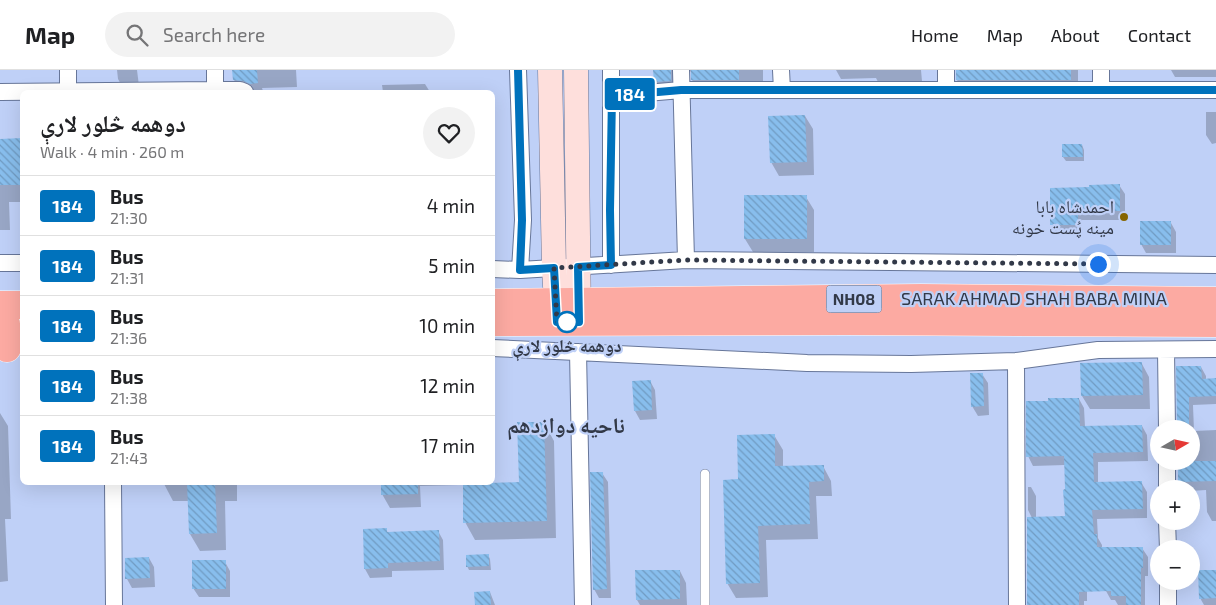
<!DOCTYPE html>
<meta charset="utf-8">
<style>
body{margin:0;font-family:"Exo 2","Noto Naskh Arabic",sans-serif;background:#f2f2f2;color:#202124;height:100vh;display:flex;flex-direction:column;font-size:19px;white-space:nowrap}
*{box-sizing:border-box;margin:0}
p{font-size:16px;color:#757577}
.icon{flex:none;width:28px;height:28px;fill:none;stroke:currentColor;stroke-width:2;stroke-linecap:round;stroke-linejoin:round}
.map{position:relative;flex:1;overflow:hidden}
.side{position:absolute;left:20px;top:20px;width:475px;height:395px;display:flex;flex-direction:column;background:#fff;border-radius:8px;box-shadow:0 5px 20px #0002}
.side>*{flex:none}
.badge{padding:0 10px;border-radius:4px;font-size:18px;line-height:32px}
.needle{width:32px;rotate:81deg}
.buttons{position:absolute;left:1150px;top:350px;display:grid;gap:10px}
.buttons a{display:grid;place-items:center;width:50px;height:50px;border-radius:50%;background:#fff;box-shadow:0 5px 20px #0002;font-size:25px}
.you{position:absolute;width:25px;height:25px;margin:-12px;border:4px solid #fff;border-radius:50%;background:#1a73e8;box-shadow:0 0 0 8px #1a73e833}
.map>.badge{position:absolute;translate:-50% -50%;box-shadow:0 0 0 2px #fff}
.round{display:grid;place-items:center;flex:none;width:52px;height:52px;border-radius:26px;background:#f2f2f2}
.headline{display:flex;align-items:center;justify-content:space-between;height:85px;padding:0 20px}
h1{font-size:24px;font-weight:700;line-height:38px}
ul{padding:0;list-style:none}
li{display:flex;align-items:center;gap:15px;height:60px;padding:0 20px;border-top:1px solid #e0e0e0}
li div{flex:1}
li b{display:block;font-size:19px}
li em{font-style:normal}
li .badge{min-width:55px;font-weight:700;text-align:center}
header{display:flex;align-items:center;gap:30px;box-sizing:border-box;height:70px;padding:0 25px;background:#fff;border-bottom:1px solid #e0e0e0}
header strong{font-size:24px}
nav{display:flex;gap:28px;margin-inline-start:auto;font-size:18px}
.search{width:350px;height:45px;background:#f2f2f2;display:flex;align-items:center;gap:12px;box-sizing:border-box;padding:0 18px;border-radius:28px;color:#757577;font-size:19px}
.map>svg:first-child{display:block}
.shadow{fill:#0003}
.building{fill:url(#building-back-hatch)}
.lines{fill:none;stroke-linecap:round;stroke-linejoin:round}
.service-casing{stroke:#677699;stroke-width:10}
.minor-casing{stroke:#677699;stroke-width:18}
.secondary-casing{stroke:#677699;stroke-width:25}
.trunk-casing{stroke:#fff;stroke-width:29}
.service{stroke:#fff;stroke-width:9}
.minor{stroke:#fff;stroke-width:16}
.secondary{stroke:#fedfdc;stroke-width:24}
.trunk{stroke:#fcaaa2;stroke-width:28}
.line-casing{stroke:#fff;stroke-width:11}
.line{stroke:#0072bc;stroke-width:8}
.walk{stroke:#323948;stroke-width:5;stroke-dasharray:0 9}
.poi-dot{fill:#866500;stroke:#bfd0f7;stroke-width:2}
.stop-dot{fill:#fff;stroke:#0072bc;stroke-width:2.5}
.labels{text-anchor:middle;stroke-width:4.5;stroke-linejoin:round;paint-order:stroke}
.shield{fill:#bfd0f7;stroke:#5c667c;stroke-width:1}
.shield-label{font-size:16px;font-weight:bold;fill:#323948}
.poi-label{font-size:18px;fill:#323948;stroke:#bfd0f7;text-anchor:end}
.street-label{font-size:18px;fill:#323948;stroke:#bfd0f7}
.stop-label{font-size:18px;font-weight:bold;fill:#323948;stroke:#bfd0f7}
.district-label{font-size:22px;font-weight:bold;fill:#323948;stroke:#bfd0f7}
</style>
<header>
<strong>Map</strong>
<div class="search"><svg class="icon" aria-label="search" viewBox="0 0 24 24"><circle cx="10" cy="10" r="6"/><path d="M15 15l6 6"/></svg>Search here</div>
<nav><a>Home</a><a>Map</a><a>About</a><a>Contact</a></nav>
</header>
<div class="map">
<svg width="1216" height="535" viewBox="0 0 1216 535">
<defs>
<pattern id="building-back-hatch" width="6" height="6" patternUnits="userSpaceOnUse" patternTransform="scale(1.25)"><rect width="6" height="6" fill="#88beed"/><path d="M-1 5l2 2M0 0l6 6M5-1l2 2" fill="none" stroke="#709bc2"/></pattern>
</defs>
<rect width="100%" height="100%" fill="#bfd0f7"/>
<path class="shadow" d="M117 0H137L139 16 123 18 118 9Z
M234 0H296L297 17 262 18 263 21 256 22 249 19 240 18 234 10Z
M655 0H763V21H699L692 10V2L689 1 662 24 655 12Z
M836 0H921L922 11 878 12 876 8 841 9Z
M956 0H1078V22H964L957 10Z
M1171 0H1216V7H1175Z
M425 14 430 22H383L382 15Z
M1206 42H1216V73L1212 74 1206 65Z
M805 46 813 59 814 105 779 106 771 92Z
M22 69V132H9L10 160H0V70Z
M1082 75 1084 80V91H1066L1063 87Z
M1119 115 1125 124V150H1082V163L1057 164 1052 155 1091 119Z
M806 127 814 140V182H753L745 169Z
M1171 153 1176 162V183H1146L1141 174Z
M1142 294 1149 307 1150 339H1090L1082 326Z
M1201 297 1206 306V310H1216V334L1193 335 1194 361 1216 360V451H1212L1207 442 1206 420 1191 421V419H1183L1179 412V391H1191V359H1178L1177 298Z
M982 304 988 313 989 345 978 346 972 336Z
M650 311 655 320 657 349 640 350 635 341Z
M1079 329 1084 338 1085 357 1142 356 1147 365 1148 391 1098 392V414L1141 412 1147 422V448L1097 449 1098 468 1102 475V488L1087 489V531H1084V535H1028L1032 448 1028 440V417H1031L1036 426V448L1066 447 1065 395 1033 396 1028 386Z
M0 343 8 356 11 449H5L8 511 0 512Z
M544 353 554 371 556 468 475 470 465 452 520 414Z
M774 365 783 380V397L823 396 831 411 832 426H816L818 469 766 470 768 527 736 528 727 513 739 411Z
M602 403 608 412 611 528H599L594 519Z
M163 412H237V431H225L226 480 200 481 190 464 189 431H173Z
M382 412H459V415L420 416 421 437 390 438 382 424Z
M386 459 388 463 438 461 443 470 444 500 392 501V507L370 508 365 499Z
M1142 478 1148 487V506H1145V535H1118L1115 530H1111L1106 521Z
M488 485 490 489 491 500H469L467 496Z
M149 488 154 497 155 517 132 518 127 509Z
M225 492 230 501V527H199L193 518Z
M680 501 686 513 687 535H640L637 530Z
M1216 501V535H1204L1200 528Z
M490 522 495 535H476Z"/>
<path class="building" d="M232 0H257L258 13 250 14 243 11 233 10Z
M653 0H671V11L654 12Z
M691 0H739V10H691Z
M956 0H1071V10H956Z
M805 45 807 92 770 93 768 46Z
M22 68V115H0V69Z
M1062 74H1082L1083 87H1062Z
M1120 114V141H1078V155H1050V118L1089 117V115Z
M744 125H807V169H744Z
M1140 151H1171V175H1140Z
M1142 292 1143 325 1081 326 1080 293Z
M1176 296H1201L1202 309 1216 308V326L1189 327V359H1177Z
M970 303H983L984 336 971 337Z
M651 310 652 340 634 341 632 311Z
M1048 328H1079L1080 356 1142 355 1143 382 1093 383 1094 412 1142 411 1143 439 1092 440 1094 464H1097V477H1143V498H1141V535H1126V526H1111V521L1079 522V535H1027V447L1065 446 1063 420 1065 419 1064 386 1026 387V331H1048Z
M517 352H544L547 451 463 453V414L519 412Z
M775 364V396L824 395V411L809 412 810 454 758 456 760 513 726 514 723 410 738 409 737 365Z
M1178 391H1216V411L1178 412Z
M590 402H603L607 519 593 520Z
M187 412H215L217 463 189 464Z
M381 412H418V424L381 425Z
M387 458V462L439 460 440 491 388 493V498L364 499 363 459Z
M489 484V496L466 497V485Z
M149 487 150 508 125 509V488Z
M192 490H226V519H192Z
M635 500H680V529L636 530Z
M1198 500H1216V528L1199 529Z
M490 521 491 535H475L474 522Z"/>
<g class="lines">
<g class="service-casing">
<path id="service" d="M705 535V404"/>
</g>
<g class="minor-casing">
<path id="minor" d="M68 0V21
M215 0V20H240L245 22
M518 0 523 150 520 200
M681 0 686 190
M781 0 782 20
M946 0V20
M1101 0V20
M0 22 215 20
M612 26 681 20H1216
M0 193H22
M611 195V0
M492 199 520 200 686 190 1216 195
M492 278 807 293 911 294 1016 291 1098 280 1216 279
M1166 280 1167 359
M578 282 583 535
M1016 291 1017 535
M1167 391V419
M113 412 114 535
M1167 451 1168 479
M1168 511V535"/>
</g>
<g class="secondary-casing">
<path id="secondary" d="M550 0 554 198 557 251
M576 0 579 250"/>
</g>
<g class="trunk-casing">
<path id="trunk" d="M492 233 921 228 1216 231
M0 235H22
M492 252 846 251 1216 253
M6 254 7 278"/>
</g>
<use href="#service" class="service"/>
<use href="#minor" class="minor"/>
<use href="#secondary" class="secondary"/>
<use href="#trunk" class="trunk"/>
</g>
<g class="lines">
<g class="line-casing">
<path id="line" d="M518 0 522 150 520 200 554 198 557 252H579L578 197 611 195 610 140 612 26 681 20H1216"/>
</g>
<use href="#line" class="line"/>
<path class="walk" d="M567 252H557L554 198 686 190 1098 194"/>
</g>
<circle class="poi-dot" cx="1124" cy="147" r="5"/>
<circle class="stop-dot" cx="567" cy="252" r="10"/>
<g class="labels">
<rect class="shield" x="826.5" y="215.5" width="55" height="27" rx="4"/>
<g class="shield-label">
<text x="854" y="235">NH08</text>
</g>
<g class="poi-label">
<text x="1114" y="143">احمدشاه بابا<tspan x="1114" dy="21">مینه پُست خونه</tspan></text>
</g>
<g class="street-label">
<text x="1034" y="235">SARAK AHMAD SHAH BABA MINA</text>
</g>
<g class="stop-label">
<text x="567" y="282">دوهمه څلور لارې</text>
</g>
<g class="district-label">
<text x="566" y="363">ناحیه دوازدهم</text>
</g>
</g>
</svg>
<div class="buttons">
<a><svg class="needle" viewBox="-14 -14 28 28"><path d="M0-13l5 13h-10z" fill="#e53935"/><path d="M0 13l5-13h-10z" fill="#757577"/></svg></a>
<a>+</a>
<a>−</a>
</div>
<div class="you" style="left:1098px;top:194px"></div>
<b class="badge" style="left:630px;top:24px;background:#0072bc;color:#fff">184</b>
<section class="side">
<div class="headline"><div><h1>دوهمه څلور لارې</h1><p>Walk · 4 min · 260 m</p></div><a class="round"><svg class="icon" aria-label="heart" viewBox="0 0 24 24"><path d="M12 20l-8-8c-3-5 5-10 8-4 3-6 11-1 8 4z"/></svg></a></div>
<ul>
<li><span class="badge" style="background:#0072bc;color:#fff">184</span><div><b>Bus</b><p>21:30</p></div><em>4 min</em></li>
<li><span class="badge" style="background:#0072bc;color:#fff">184</span><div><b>Bus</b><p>21:31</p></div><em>5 min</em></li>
<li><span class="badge" style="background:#0072bc;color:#fff">184</span><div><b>Bus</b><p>21:36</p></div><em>10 min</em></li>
<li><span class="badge" style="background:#0072bc;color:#fff">184</span><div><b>Bus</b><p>21:38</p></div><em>12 min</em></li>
<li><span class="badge" style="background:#0072bc;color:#fff">184</span><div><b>Bus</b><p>21:43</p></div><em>17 min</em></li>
</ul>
</section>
</div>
